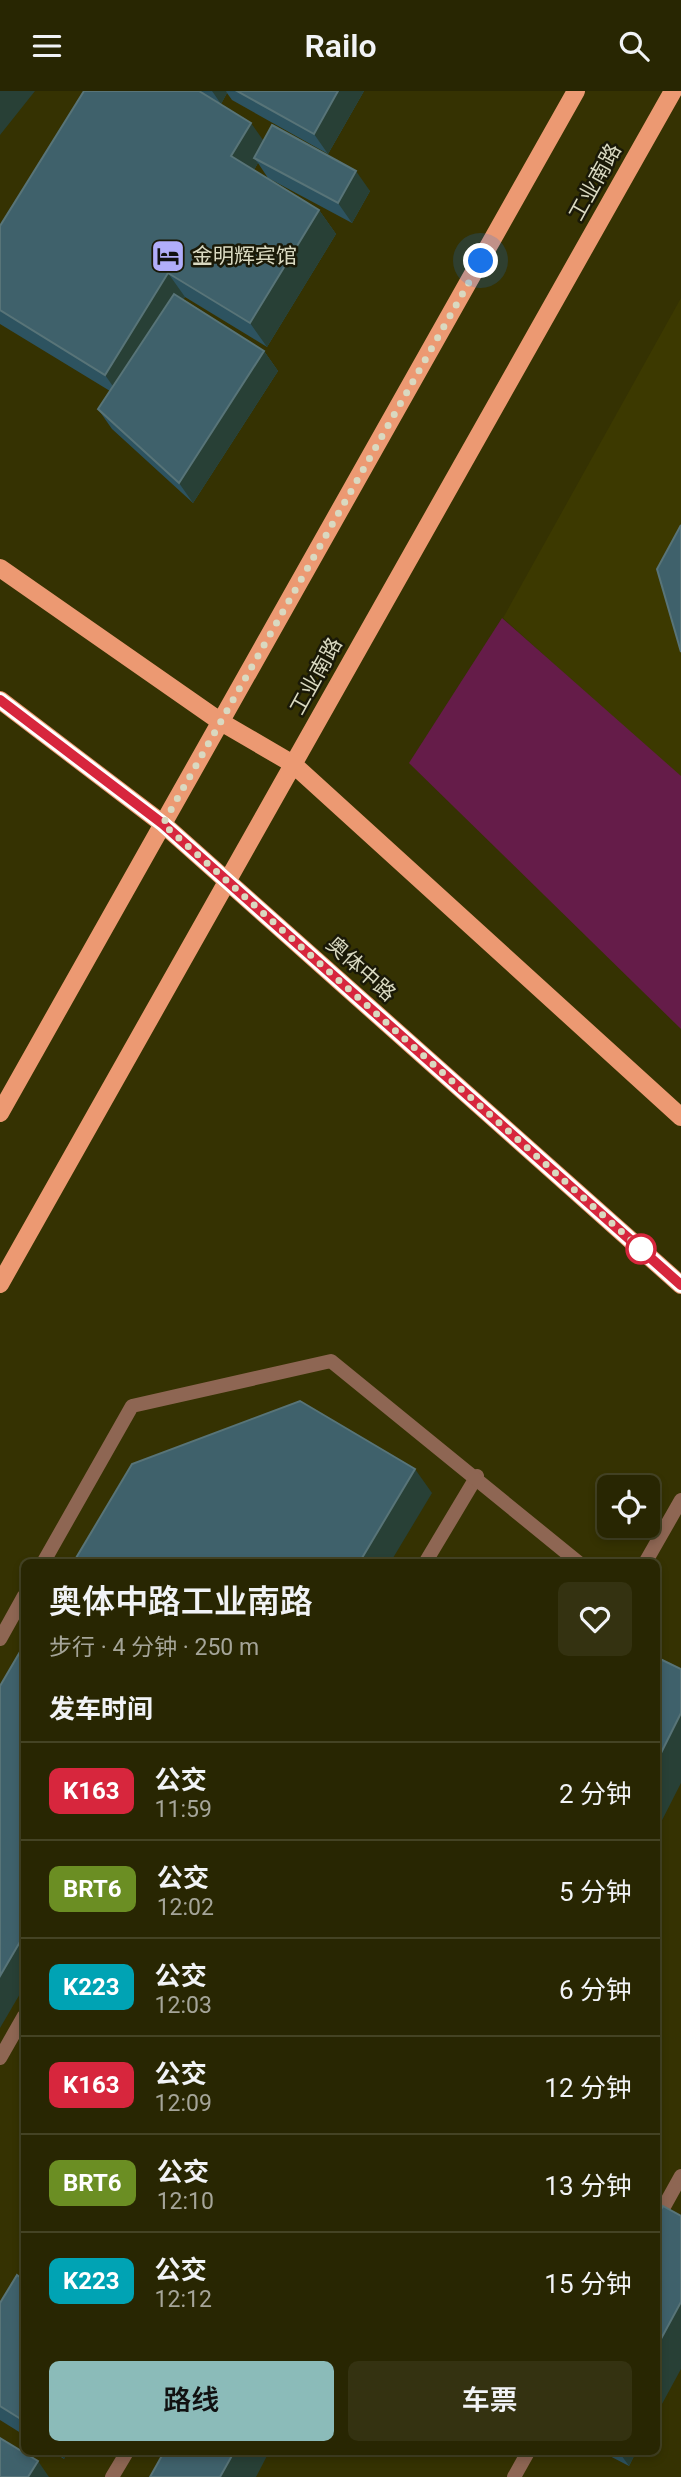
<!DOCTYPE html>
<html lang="zh">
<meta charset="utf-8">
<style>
body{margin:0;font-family:Roboto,"Noto Sans SC",sans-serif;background:#343211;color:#f1f3f6;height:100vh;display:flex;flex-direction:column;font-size:26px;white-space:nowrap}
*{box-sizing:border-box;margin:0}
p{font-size:23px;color:#a5a599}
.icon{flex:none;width:38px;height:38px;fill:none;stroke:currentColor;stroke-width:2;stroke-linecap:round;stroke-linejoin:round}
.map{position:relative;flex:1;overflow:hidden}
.details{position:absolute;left:21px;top:1468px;width:639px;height:896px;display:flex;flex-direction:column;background:#282602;border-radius:10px;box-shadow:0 4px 10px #0003,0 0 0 2px #444324}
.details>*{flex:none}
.badge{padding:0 14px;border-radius:10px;font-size:24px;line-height:46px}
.buttons{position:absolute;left:597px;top:1384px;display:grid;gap:14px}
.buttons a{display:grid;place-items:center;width:63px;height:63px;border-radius:10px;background:#282602;box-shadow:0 4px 10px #0003,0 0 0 2px #444324;font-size:35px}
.you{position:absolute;width:35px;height:35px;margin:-18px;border:5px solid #fff;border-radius:50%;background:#1a73e8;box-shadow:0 0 0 10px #1a73e833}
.map>.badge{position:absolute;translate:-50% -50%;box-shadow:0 0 0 4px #fff}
h2{padding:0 28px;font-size:26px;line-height:63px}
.round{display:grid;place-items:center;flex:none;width:74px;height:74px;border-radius:10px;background:#343211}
.headline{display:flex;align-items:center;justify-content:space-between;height:119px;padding:0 28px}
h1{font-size:33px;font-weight:600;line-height:52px}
.button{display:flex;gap:14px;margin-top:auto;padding:14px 28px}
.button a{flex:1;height:80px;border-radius:10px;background:#8bbbb9;color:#111;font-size:28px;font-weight:600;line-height:80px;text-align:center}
.button a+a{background:#343211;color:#f1f3f6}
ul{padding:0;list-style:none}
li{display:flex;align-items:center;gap:21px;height:98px;padding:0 28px;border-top:2px solid #444324}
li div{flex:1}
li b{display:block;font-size:26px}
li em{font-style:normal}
li .badge{min-width:77px;font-weight:700;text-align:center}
header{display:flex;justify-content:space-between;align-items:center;height:91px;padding:0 28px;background:#282602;font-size:32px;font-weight:600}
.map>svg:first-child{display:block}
.built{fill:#3c3900}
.green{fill:#651c49}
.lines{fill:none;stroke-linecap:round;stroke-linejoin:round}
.lane{stroke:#8e6653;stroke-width:14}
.street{stroke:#8e6653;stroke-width:14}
.primary{stroke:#ec9972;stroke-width:18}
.wall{fill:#2d5360}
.shaded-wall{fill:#284036}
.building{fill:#3f616b;stroke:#587478;stroke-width:2}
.line-casing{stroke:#fff;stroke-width:16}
.line{stroke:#d7263d;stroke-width:10}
.walk{stroke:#d9d9c1;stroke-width:7;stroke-dasharray:0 12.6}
.stop-dot{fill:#fff;stroke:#d7263d;stroke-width:3.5}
.labels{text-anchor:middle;stroke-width:5;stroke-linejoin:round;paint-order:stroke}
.street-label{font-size:21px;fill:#d9d9c1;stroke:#1a1907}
.poi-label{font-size:21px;fill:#d9d9c1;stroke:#1a1907;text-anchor:start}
</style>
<header><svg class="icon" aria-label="menu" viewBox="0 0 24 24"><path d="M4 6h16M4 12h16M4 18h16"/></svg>Railo<svg class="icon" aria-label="search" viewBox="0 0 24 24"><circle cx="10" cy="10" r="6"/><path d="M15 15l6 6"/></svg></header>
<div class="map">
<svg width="681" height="2386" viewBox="0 0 681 2386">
<rect width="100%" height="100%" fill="#353202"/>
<path class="built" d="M681 207V688L503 527Z"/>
<path class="green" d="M502 527 681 685V938L409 672Z"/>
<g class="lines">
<path class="lane" d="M425 1472 477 1385
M0 1967 24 1925"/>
<path class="street" d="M43 1472 132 1315 331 1270 579 1472
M645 1472 681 1409
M0 1548 24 1505
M656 2130 681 2085
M112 2386 127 2361
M514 2386 528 2361"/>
<path class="primary" d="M0 477 221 631 293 673 681 1026
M0 609 163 733 681 1194
M0 1022 576 0
M0 1193 673 0"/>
</g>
<path class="wall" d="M84 0H364L328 63 232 9 227 2 221 13 264 50 370 100 352 132 268 87 258 72 254 79 319 119 336 143 267 256 185 206 183 208 264 260 278 280 193 412 112 338 98 318 110 300 0 233V135Z
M24 2189V2344L0 2329V2212Z
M53 2361H68L64 2368Z
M602 2361H636L629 2375Z"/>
<path class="shaded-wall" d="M0 0H35L0 44Z
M212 0H226L227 2 221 13Z
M338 0H364L328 63 314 43Z
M251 32 268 56 254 67 258 72 248 89 231 65Z
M356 80 370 100 352 132 338 112Z
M319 119 336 143 267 256 250 232Z
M168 182 185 206 122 308 105 284Z
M264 260 278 280 193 412 179 392Z
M415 1378 432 1402 390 1472H359Z
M681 1622V1692L656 1741V1672Z
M24 1844V1896L0 1937V1885Z
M681 2211V2278L656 2324V2257Z
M59 2361H68L64 2368Z
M234 2361H269L256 2386H220Z
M619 2361H636L629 2375Z
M38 2370 49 2386H28Z"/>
<path class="building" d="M84 0H199L251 32 231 65 319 119 250 232 168 182 105 284 0 219V135Z
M237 0H338L314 43Z
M272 34 356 80 338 112 254 67Z
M174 203 264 260 179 392 98 318Z
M681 434V561L657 478Z
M300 1310 415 1378 359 1472H73L132 1373Z
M24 1554V1844L0 1885V1595Z
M656 1566 681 1578V1622L656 1672Z
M663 2115 681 2125V2211L656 2257V2127Z
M17 2184 24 2189V2330L0 2315V2212Z
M0 2347 38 2370 28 2386H0Z
M164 2361H234L220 2386H150Z"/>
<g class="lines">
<g class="line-casing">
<path id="line" d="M0 609 163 733 681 1194"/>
</g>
<use href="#line" class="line"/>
<path class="walk" d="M481 170 163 733 641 1158"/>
</g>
<defs>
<g id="hotel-square" transform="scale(1.75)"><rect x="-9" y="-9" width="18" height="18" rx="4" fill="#b1adfa" stroke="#1a1907"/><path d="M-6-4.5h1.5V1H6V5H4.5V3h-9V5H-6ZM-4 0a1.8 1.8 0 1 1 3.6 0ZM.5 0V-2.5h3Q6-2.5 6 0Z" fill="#111"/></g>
</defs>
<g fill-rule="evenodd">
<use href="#hotel-square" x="168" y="165"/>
</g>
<circle class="stop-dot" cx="641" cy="1158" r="14"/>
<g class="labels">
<g class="street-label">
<text transform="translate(595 91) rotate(-61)" y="7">工业南路</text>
<text transform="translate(316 585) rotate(-61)" y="7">工业南路</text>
<text transform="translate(361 878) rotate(42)" y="7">奥体中路</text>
</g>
<g class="poi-label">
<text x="192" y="172">金明辉宾馆</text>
</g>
</g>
</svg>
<div class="buttons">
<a><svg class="icon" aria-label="locate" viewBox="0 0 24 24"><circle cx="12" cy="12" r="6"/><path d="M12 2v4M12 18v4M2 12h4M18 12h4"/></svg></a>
</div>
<div class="you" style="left:481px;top:170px"></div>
<section class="details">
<div class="headline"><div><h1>奥体中路工业南路</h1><p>步行 · 4 分钟 · 250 m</p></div><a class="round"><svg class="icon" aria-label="heart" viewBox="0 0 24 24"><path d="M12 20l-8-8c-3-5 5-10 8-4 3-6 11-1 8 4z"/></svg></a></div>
<h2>发车时间</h2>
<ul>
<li><span class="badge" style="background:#d7263d;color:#fff">K163</span><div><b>公交</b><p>11:59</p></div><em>2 分钟</em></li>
<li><span class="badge" style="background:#6b8e23;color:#fff">BRT6</span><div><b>公交</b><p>12:02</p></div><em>5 分钟</em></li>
<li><span class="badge" style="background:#00a3b4;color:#fff">K223</span><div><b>公交</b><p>12:03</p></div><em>6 分钟</em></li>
<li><span class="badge" style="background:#d7263d;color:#fff">K163</span><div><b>公交</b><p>12:09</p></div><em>12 分钟</em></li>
<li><span class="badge" style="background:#6b8e23;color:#fff">BRT6</span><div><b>公交</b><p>12:10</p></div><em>13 分钟</em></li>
<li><span class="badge" style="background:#00a3b4;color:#fff">K223</span><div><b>公交</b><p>12:12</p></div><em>15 分钟</em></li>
</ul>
<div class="button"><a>路线</a><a>车票</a></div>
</section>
</div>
